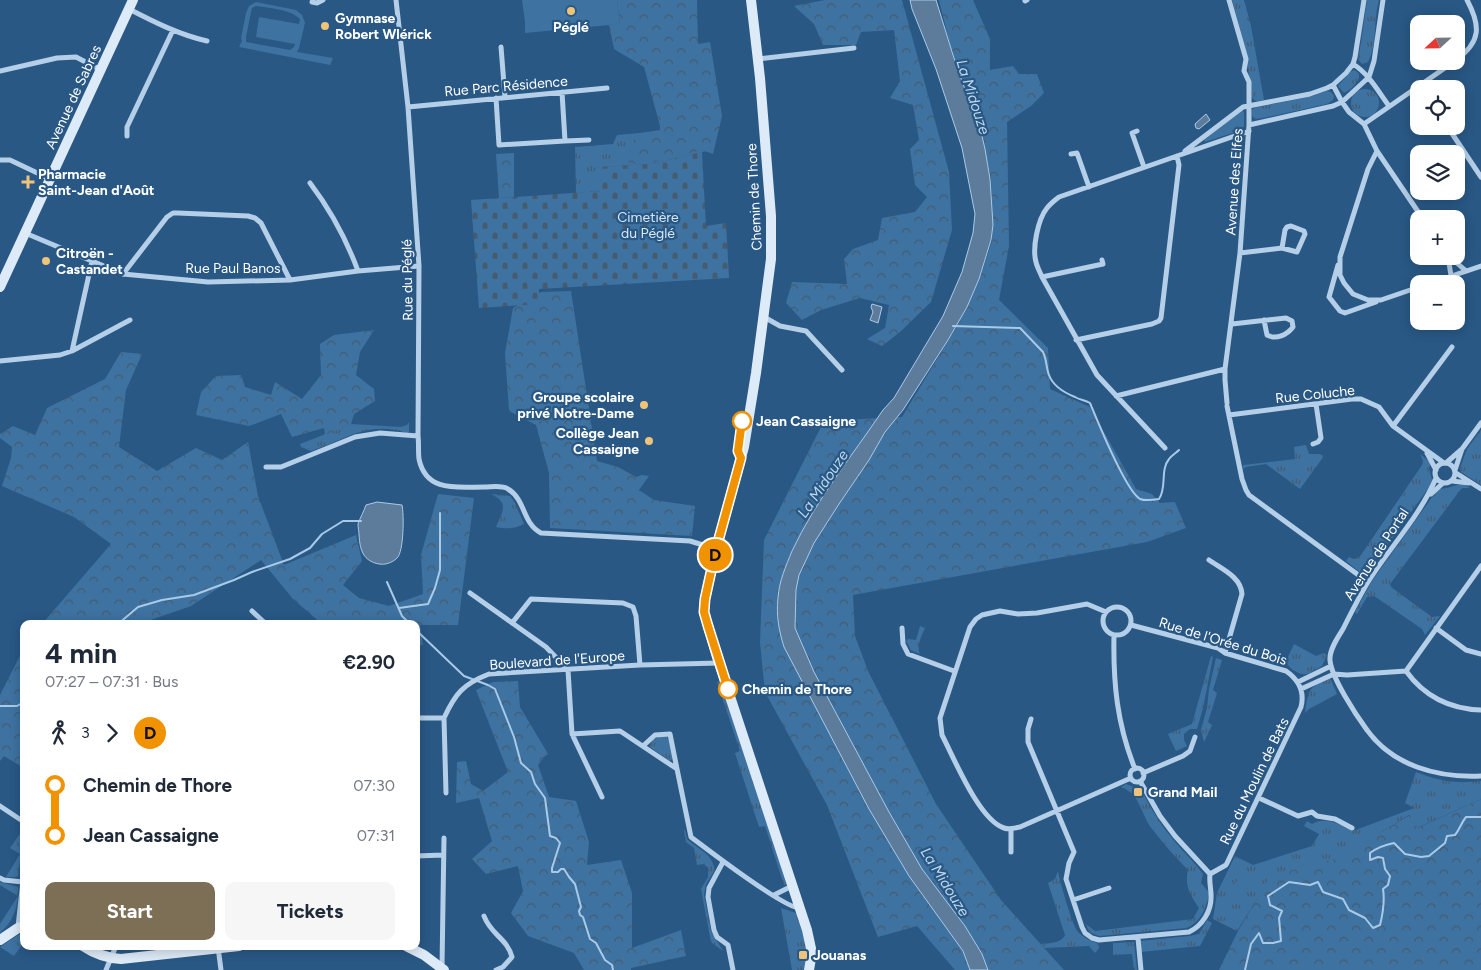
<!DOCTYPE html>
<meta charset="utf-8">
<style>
body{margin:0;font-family:Figtree,sans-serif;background:#f6f6f7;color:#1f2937;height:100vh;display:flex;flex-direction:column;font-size:19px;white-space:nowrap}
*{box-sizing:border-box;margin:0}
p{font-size:16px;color:#747a83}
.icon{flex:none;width:28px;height:28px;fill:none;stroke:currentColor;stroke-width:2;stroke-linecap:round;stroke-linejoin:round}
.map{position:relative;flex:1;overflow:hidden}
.panel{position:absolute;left:20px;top:620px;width:400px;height:330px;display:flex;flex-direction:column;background:#fff;border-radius:10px;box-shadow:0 2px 12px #0003}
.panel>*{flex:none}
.badge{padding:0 10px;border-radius:16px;font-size:18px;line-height:32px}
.needle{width:32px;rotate:248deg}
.fabs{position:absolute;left:1410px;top:15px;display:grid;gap:10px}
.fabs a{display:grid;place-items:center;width:55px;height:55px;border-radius:10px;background:#fff;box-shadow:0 2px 12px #0003;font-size:25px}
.map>.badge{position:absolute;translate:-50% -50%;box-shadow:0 0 0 2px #fff}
.legs{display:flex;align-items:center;gap:8px;height:55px;padding:0 25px;font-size:16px}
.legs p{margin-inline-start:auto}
.head{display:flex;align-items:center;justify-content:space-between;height:85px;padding:0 25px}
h1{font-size:28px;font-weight:700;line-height:38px}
.cta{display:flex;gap:10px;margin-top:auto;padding:10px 25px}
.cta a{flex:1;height:58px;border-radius:10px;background:#7c6f56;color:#fff;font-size:20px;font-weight:700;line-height:58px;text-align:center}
.cta a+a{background:#f6f6f7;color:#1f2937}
ul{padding:0 25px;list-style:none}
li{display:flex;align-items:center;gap:18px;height:50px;font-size:19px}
li i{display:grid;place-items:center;width:8px;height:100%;margin:0 6px;background:currentColor}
li i::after{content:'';width:12px;height:12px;margin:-6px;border:4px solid;border-radius:50%;background:#fff}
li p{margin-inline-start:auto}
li:first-child i{background:linear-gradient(#0000 50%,currentColor 0)}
li:last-child i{background:linear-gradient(currentColor 50%,#0000 0)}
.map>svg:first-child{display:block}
.grass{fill:url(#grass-tufts)}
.forest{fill:url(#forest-crowns)}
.cemetery{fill:url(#cemetery-stones)}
.pitch{fill:#3e72a1;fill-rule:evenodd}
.water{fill:#5d7c9b;stroke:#a9cae7}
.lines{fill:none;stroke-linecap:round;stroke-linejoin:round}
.stream{stroke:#a9cae7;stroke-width:2}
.street{stroke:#b4cfe7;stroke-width:5}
.secondary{stroke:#ddeaf7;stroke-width:10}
.line-1-casing{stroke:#fff;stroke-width:11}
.line-1{stroke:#f19200;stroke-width:8}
.poi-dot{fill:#eec47b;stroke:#295885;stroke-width:2}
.stop-1-dot{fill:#fff;stroke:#f19200;stroke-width:2.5}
.labels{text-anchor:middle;stroke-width:4.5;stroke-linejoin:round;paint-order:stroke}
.poi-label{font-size:14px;font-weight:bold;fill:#fff;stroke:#295885;text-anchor:start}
.street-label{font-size:14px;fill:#fff;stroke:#295885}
.park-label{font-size:14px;fill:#d7e7f6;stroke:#295885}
.stop-label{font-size:14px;font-weight:bold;fill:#fff;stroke:#295885;text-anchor:start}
.water-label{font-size:15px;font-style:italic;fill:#bfd8ee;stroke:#295885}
</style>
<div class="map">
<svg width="1481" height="970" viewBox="0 0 1481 970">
<defs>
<pattern id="grass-tufts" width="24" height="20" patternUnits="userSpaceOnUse" patternTransform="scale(1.25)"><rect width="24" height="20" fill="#3e72a1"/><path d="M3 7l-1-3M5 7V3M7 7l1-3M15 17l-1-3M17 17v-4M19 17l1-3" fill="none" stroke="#465b6e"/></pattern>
<pattern id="forest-crowns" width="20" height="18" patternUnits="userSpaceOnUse" patternTransform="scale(1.25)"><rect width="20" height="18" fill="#3e72a1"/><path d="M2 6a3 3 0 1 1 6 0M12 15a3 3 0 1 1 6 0" fill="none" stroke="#465b6e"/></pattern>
<pattern id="cemetery-stones" width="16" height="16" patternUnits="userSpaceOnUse" patternTransform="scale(1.25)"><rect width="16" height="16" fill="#3e72a1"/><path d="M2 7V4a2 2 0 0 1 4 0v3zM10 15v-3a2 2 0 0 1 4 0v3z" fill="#465b6e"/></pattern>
</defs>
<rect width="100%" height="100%" fill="#295885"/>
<path class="grass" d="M1232 0H1244L1251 26 1264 100C1258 101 1255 103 1251 96L1246 50Z
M1367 0H1379C1373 20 1378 43 1368 62L1362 64 1358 59 1361 43Z
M1354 70C1367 75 1352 90 1344 93L1338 86 1350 72Z
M1351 103a14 14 0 1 1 28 0a14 14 0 1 1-28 0Z
M1327 91 1331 92 1334 96 1333 100 1327 104 1263 118 1255 119 1252 116V110L1254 108 1313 96Z
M1242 110 1244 112V126L1241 130 1205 142 1204 139Z
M709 127 711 150 652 164 601 167V191L576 193 575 147 613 144 617 135Z
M409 422V432L407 433C368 420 345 440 311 451L301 447 300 444 351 424 401 427 407 425Z
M1481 430V485L1461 472 1460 468 1467 449Z
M1306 445 1309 454H1319L1324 456 1300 489 1266 464 1246 467 1243 469V465L1295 459 1294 447Z
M1420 454 1431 463 1429 468 1432 480 1430 486 1368 571 1361 573 1346 561 1349 557C1354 560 1357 559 1361 555L1422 465 1423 461Z
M1463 484 1470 488H1463L1461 489 1390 584 1391 587 1432 617 1440 616 1425 635 1422 629 1374 596 1367 597 1357 614 1355 612 1372 581 1438 489C1448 489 1454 485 1463 484Z
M491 494 510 496 515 503 524 524C514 529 506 529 496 527 502 512 510 503 491 494Z
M920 626 925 628C922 635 916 646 920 654L911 650 906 641 908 639 916 640Z
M1294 644 1316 656 1324 653 1327 655 1322 666C1311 672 1306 678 1295 671 1290 668 1288 666 1286 661Z
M1211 656 1213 657 1203 708 1197 729H1190L1184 734V740L1187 746 1176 751 1168 734 1192 724Z
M1216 658 1222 660 1213 690 1217 693 1208 722 1212 725 1204 742 1201 730 1207 708 1209 689Z
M1329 678 1331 680 1337 694 1309 709 1305 713C1309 689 1307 689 1329 678Z
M722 681 788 884 784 885 765 826 759 827 735 753 740 751 717 682Z
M658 737H667L670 743 673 758 670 761 650 747 651 741Z
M1416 772C1439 781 1456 784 1481 781V799L1417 828 1409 815 1337 860 1271 876 1237 931 1213 919 1217 893 1235 856 1253 865 1312 846 1319 834 1304 826 1307 821 1312 824C1326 816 1340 825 1353 831L1414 808 1405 803Z
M1126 784 1141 790C1150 806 1159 823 1171 837 1181 850 1193 860 1203 874L1201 883 1209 892C1208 907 1200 922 1187 928L1099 936 1089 932 1086 924 1095 931 1193 919 1199 908C1191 896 1184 886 1188 870 1175 857 1163 843 1152 829 1140 813 1141 795 1121 787Z
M24 828 18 876 15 877H6L20 854 10 848Z
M684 830H685L687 839C700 851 711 852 715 870L706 884 704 895 711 931 723 951 711 942 701 889 708 877V868L704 864 697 865 694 848 686 842Z
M1058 871C1060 882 1072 925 1078 932 1084 938 1091 941 1099 944V948L1095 953 1089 946 1045 948 1040 944C1049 943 1061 944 1065 935L1048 883 1055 879Z
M0 882 18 887C19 905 14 921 0 933V924L18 896 0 885Z
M781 908 799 914 807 952 806 970H792Z
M1207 920 1212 923 1200 946 1141 952 1140 941 1190 936 1199 934Z
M24 931V942L14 956 0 947Z
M1134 942 1137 970H1134L1132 954 1113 955V943Z"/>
<path class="forest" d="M617 0H697L698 44 710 42 722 116 713 154 702 150 651 163 628 164 633 148 634 134 660 130V126L644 67 614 49 609 25 620 23Z
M825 0H902L949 172 952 230 931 302 900 332 882 346 867 339 885 328 889 305 860 298 821 310 802 320 786 303 792 282 847 284 844 259 853 249 878 240 882 218 915 212 927 197 915 185 910 149 919 140 913 105 890 98 900 81 894 30 861 32 856 45H823L814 24 794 6Z
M939 0H973L990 39V70L1013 66 1019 74H1037L1044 93 1031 106 1007 122 1009 246 999 300 1048 348 1050 389 1090 407 1136 489 1152 494 1160 503 1175 502 1186 528 1147 542 853 595 855 636 868 671 936 804 1001 900 1064 970H955L917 926 878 937 827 805 765 692 760 642 764 540 824 421 902 417 957 326 979 280 992 241 991 179 979 120 951 49Z
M514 153V197L499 198 496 154Z
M571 291 597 461 618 467 636 477 642 475 649 476 639 490 654 500 695 506 692 536 550 528 549 473 536 425 509 411 505 353 513 308 541 292Z
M374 330 360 352 356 375 374 389 375 401 354 414 351 424 325 435 324 428 292 437 281 414 249 426 196 415 201 392 216 376 241 375 245 387 271 395 275 382 302 399 321 375 320 344 334 335Z
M121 352 142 354 126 390 119 447 157 471 196 448 222 460 248 442 258 496 284 565 356 535 362 561 343 585 359 598 389 606 423 594 421 555 438 494 474 498 458 625H420L423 645 416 647V624H322L293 599 261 560 191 606 139 624H42L111 544 74 517 2 486 11 458 12 447 0 438V434L13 426 35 435 47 408 105 379Z
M24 648V768L4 756 0 761V695Z
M518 681 520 707 548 754 545 756 538 765 549 797 576 801 589 842 587 865 621 860 632 893V948L681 930 686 956 631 968V970H584L574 953 528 936 511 913 523 891 518 866 486 874 472 859 492 841 479 798 456 803 457 762 466 761 471 784 483 791 508 772 476 690 493 682Z
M1481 799V970H1219L1238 931 1270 876 1338 858 1410 815 1418 828Z"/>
<path class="cemetery" d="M702 152 706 226 726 223 729 278 539 289V304L479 308 471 200 601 191 600 167 652 164Z"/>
<path class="pitch" d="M522 0H617L620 24 525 33V22Z
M256 2 296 10 302 15 305 23 299 48 297 52 333 58 330 65 239 47 242 41 241 38 246 13 249 6ZM256 6C269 8 290 9 300 19L299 24 259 17 256 37 295 44 294 47 290 50 246 42V37L251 12 252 8Z
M1240 875 1252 883 1246 892 1235 884Z"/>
<path class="water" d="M910 0H936L953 55 963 84 978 119 985 149 990 179 993 225 991 240 979 279 967 307 948 340 903 410 885 432 869 460 839 504 814 543 807 558 799 575 796 590 795 628 814 672 889 812 922 869 965 926 982 954 988 970H970L963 951 909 876 869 809 784 647C779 631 776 615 778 598 779 581 786 566 792 551 816 500 852 456 883 410L894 398 943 316 962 272 973 233 975 214 962 148 936 69 912 9Z
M1206 114 1210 120 1199 129 1196 128 1195 124Z
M872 304 882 307 878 323 870 320 873 312 871 307Z
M377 502 402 505C404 514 404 552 397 558 392 563 385 565 379 564 363 561 360 550 359 535 359 532 358 527 358 524 360 518 364 511 366 505Z"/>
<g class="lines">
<path class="stream" d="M953 326 1020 328 1043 352C1047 360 1046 368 1049 375 1053 386 1065 393 1075 397 1080 400 1085 400 1090 403 1098 422 1125 490 1140 499 1145 501 1153 500 1159 499 1167 488 1160 470 1169 459 1172 455 1176 453 1179 450
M387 582 402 616 410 624
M399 608 428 604 435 588 440 570V513
M118 624 138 607 162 600 194 595 234 580 252 572 290 559 310 548 322 534 343 521H361
M416 630 464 676 488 685 495 689 514 737 521 763 531 772 535 784 545 798 550 836 556 838 560 843 552 868V872H558L561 869H564L569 877 575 884 581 907 579 911 580 915 583 917 590 939 596 943 605 960 612 965 613 970
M0 706H17L24 702
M1245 970 1251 944 1259 933 1263 943H1273L1281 941 1279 918 1282 911 1270 905 1268 896 1289 882 1310 885 1318 882 1323 892 1343 899 1349 910 1365 918 1373 928 1380 925C1383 913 1385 901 1383 889L1388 885 1390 876 1385 869 1383 858 1378 857 1370 860V853C1378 847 1384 845 1394 843L1405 854 1421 857 1429 856 1445 843 1447 836 1455 835C1460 829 1461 823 1466 817H1481"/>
<path class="street" d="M396 0 408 107 419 266 418 436C419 443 418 451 419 459 426 493 458 487 485 487 492 487 502 485 508 489 526 500 522 523 541 533L690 541 716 549
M1025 1 1027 0
M312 2 317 3 323 0
M129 9C154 22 180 35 207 41
M501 47 505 97
M758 59 854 48
M1456 60C1481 42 1481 26 1467 0
M1353 64C1369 74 1378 91 1389 106
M0 71 57 58 76 57 101 70
M1333 85 1342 102 1349 112 1364 124 1377 151 1423 219
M496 98 499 145 565 141 562 92
M408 107 607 88
M1364 124 1455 61
M1249 125 1333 106 1342 102 1369 77 1374 61 1383 0
M1447 126 1481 177
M1137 131 1132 133 1144 167
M127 136V127L173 30
M565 141 589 140
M1185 151 1243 107 1310 94 1327 88 1333 85 1346 73 1353 64 1355 57 1364 0
M1377 151 1368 169 1340 257V275L1344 283 1353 294 1368 300H1381L1419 287
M1071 154 1077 153 1089 187
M0 160H10L50 179
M310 183C329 208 347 241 358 271
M25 233 123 274 208 282 290 280 358 271 419 266
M1240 253 1282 248 1297 252 1305 234 1304 231 1291 226 1287 227 1285 230 1282 248
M1448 256 1451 276
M1449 256 1466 271
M1338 265 1329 297 1340 311 1345 313 1376 302
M123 274 167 217 173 213H178L248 216 255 218 261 223 290 280
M1042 277 1103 264 1102 260
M1428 284 1481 266
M764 317 780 326 806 331 842 370
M1232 324 1286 318 1292 321 1293 327C1287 335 1276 340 1267 335L1264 320
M1076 340 1152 324 1159 321 1161 318 1179 165 1177 156
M72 351 92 261
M0 361 60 355 72 351 130 320
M1116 396 1225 369
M1227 403 1225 380V369L1240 253 1249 125V82L1244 71 1246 59 1229 0
M1227 406 1242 479 1246 490 1249 495 1368 582
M1229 415 1352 399H1361L1379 407 1393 426 1444 463
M1393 426 1452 347
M1313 444 1318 442 1321 438 1316 404
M1165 448 1097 375 1042 277C1040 272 1037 267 1036 262 1032 248 1038 219 1047 208 1051 203 1055 200 1059 197L1249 131
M1427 453 1436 470
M1435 473a10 10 0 1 1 20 0a10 10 0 1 1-20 0Z
M1446 463 1462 449 1481 423
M266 467H281L355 437 380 433 418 436
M1455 470 1462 449
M1456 473 1481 489
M1436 478C1420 516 1390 547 1368 582 1359 597 1351 613 1343 629 1338 637 1329 650 1330 660 1331 677 1356 715 1367 730 1393 766 1438 778 1481 776
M1452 481 1469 483
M1431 494 1443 483
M1209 560C1222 569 1241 577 1242 594L1225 653
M470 593 546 647 568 670 572 734 602 797
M1103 621a14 14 0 1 1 28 0a14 14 0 1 1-28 0Z
M252 611 266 624
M1106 612 1087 604 1037 613 1018 614 1000 611 982 615 976 619 970 627 940 718 942 735C954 758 979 820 1004 828 1010 830 1014 828 1020 827L1131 778
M512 623 531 599 623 603 633 607 636 616 640 665
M1131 625 1218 648 1225 653 1286 671C1299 680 1305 691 1301 707L1228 861 1226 865 1210 874
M902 628 903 644 908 654 954 671
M1436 628 1466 650 1481 654
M1114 635C1113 683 1117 724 1135 769
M1406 671 1481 566
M1406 671C1424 696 1450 709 1481 710
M1298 682 1331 666
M1301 689 1334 674 1347 675 1406 671
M416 718H444C455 694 463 684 489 674L640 665 719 663
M444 718 446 793
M1031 719 1028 729V742L1074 852 1069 863 1066 879 1082 927 1085 933 1092 938 1099 940 1189 932C1202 926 1212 911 1211 895 1211 888 1209 882 1210 874
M572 734 620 731 677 769 691 837C707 849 785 909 800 908
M643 746 655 735 670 734 677 769
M1130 775a7 7 0 1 1 14 0a7 7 0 1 1-14 0Z
M1143 773 1183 756 1190 751 1195 737
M1140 781 1160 816 1175 836 1210 874
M1259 798 1298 816 1312 812 1317 816 1335 819 1352 828
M0 806 24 822
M1011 852V829
M416 856 443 855
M723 862 709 888 708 897 714 930 717 937 728 945 733 970
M0 878 4 880 23 882
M774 895 792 886
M1073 900 1109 888
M484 916C491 935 507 938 512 957L503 967 496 970
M18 927 24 871
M1138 938 1141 970
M218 947 221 970
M442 967 444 838
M106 970 116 946"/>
<path class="secondary" d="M751 0 760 78 771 216V259L756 373 744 447 716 549 705 599 704 612 717 657 807 930 812 953 809 970
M0 287 133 0
M0 940 18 928 24 926
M83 946C95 954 106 958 121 959L239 946
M406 946 424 955 444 970"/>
</g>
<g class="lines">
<g class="line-1-casing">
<path id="line-1" d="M728 689 708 626 704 612 705 599 716 549 741 458 738 451 742 421"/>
</g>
<use href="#line-1" class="line-1"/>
</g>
<g class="poi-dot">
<circle cx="571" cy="11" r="5"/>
<circle cx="325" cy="26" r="5"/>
<path d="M25.5 174.5h5v5h5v5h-5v5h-5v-5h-5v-5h5z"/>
<circle cx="46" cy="261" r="5"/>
<circle cx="644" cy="405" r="5"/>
<circle cx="649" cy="441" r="5"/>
<rect x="1133" y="787" width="10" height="10" rx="2.5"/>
<rect x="798" y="950" width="10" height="10" rx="2.5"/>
</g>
<g class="stop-1-dot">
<circle cx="742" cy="421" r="9"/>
<circle cx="728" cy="689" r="9"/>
</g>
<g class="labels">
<g class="poi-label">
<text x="335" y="23">Gymnase<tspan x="335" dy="16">Robert Wlérick</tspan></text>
<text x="571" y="32" text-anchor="middle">Péglé</text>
<text x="38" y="179">Pharmacie<tspan x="38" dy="16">Saint-Jean d'Août</tspan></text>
<text x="56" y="258">Citroën -<tspan x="56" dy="16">Castandet</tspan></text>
<text x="634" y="402" text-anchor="end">Groupe scolaire<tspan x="634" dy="16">privé Notre-Dame</tspan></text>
<text x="639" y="438" text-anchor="end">Collège Jean<tspan x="639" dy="16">Cassaigne</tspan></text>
<text x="1148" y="797">Grand Mail</text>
<text x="813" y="960">Jouanas</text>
</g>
<g class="street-label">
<text transform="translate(506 86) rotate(-5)" y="5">Rue Parc Résidence</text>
<text transform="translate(73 97) rotate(-65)" y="5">Avenue de Sabres</text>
<text transform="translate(1234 182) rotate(-86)" y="5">Avenue des Elfes</text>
<text transform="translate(754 197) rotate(-93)" y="5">Chemin de Thore</text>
<text x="233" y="273">Rue Paul Banos</text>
<text transform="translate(407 280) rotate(-91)" y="5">Rue du Péglé</text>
<text transform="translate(1315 394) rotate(-6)" y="5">Rue Coluche</text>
<text transform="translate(1376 554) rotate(-57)" y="5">Avenue de Portal</text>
<text transform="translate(1223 641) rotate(17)" y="5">Rue de l'Orée du Bois</text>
<text transform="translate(557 660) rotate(-4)" y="5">Boulevard de l'Europe</text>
<text transform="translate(1254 781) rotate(-64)" y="5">Rue du Moulin de Bats</text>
</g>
<g class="park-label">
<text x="648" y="222">Cimetière<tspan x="648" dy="16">du Péglé</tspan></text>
</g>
<g class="stop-label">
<text x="756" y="426">Jean Cassaigne</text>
<text x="742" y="694">Chemin de Thore</text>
</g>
<g class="water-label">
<text transform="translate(973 97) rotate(72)" y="5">La Midouze</text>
<text transform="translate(823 484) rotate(-56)" y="5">La Midouze</text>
<text transform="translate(945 882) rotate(58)" y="5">La Midouze</text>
</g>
</g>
</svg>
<div class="fabs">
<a><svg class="needle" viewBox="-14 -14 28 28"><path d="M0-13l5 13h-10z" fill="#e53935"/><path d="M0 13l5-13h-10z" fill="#747a83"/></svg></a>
<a><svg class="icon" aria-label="locate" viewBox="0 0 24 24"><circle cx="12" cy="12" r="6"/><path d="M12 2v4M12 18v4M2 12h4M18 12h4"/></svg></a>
<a><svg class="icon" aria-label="layers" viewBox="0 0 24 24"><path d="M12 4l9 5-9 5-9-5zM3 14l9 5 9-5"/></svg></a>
<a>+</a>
<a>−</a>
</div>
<b class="badge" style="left:715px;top:555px;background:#f19200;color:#111">D</b>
<section class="panel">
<div class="head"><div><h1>4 min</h1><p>07:27 – 07:31 · Bus</p></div><b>€2.90</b></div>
<div class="legs"><svg class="icon" aria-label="walk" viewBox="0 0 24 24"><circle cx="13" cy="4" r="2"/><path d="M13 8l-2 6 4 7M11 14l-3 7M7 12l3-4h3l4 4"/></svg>3<svg class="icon" aria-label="forward" viewBox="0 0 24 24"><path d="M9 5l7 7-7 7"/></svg><b class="badge" style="background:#f19200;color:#111">D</b></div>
<ul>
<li><i style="color:#f19200"></i><b>Chemin de Thore</b><p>07:30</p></li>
<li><i style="color:#f19200"></i><b>Jean Cassaigne</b><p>07:31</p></li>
</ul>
<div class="cta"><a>Start</a><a>Tickets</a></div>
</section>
</div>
